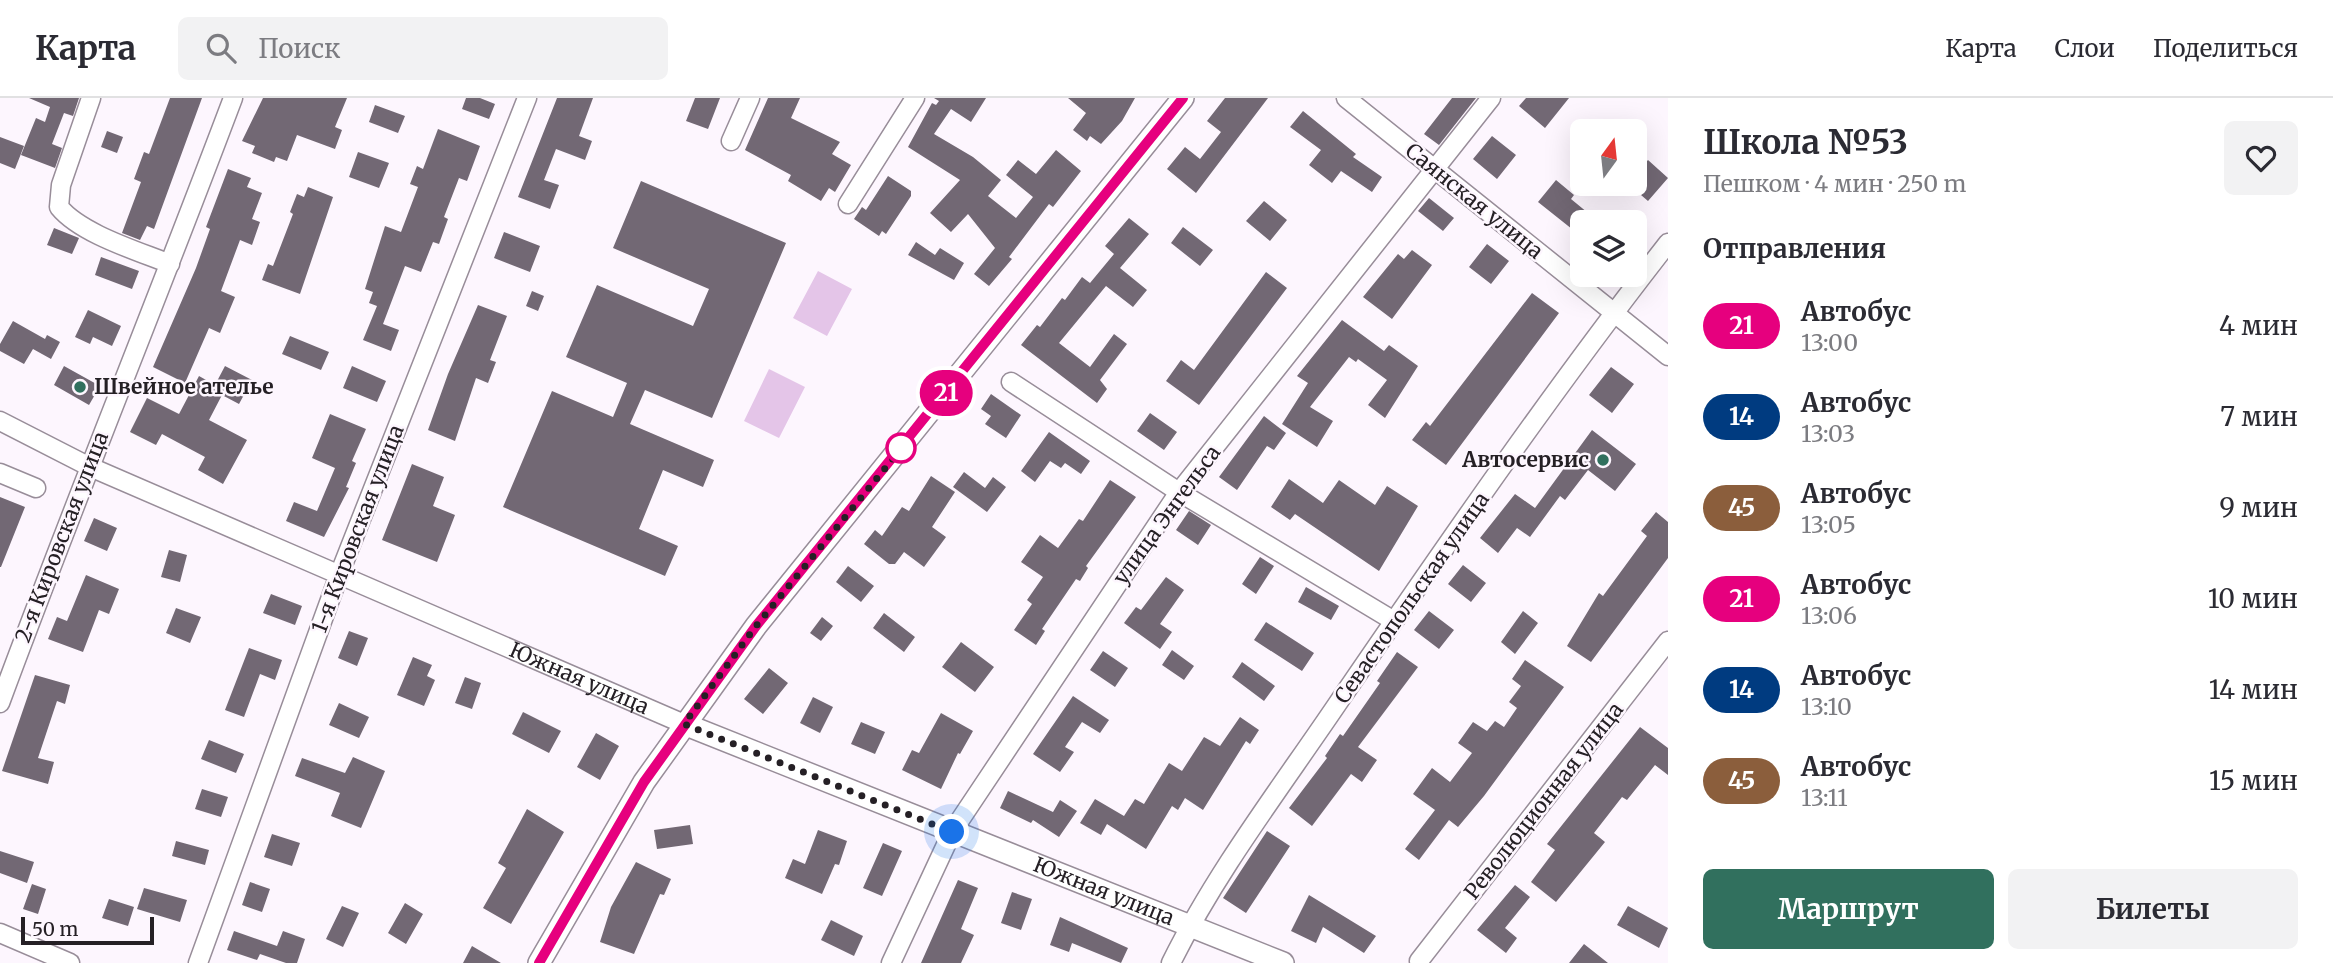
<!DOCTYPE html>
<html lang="ru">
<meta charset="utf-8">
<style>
body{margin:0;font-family:Merriweather,serif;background:#f2f2f3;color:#2b2b33;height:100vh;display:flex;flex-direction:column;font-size:26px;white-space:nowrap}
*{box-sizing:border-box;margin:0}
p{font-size:23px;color:#7c7c81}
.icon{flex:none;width:38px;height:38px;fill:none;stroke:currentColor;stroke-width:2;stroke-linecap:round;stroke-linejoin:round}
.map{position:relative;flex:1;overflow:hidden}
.side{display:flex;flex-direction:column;background:#fff;width:665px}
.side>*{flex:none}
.badge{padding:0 14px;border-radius:23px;font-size:24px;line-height:46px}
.needle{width:46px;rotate:15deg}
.fabs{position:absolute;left:1570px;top:21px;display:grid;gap:14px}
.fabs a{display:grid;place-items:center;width:77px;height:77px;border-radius:10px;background:#fff;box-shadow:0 7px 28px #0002;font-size:35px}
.scale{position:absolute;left:21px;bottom:18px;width:133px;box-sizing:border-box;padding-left:7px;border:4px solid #252025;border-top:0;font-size:19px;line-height:24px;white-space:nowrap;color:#252025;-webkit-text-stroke:5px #fdf6fe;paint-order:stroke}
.you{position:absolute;width:35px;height:35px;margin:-18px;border:5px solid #fff;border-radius:50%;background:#1a73e8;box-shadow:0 0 0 10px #1a73e833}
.map>.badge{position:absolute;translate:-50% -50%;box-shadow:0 0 0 4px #fff}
h2{padding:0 35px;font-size:26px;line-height:63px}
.round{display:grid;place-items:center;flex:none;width:74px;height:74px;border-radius:10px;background:#f2f2f3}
.summary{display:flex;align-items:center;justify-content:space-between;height:119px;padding:0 35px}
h1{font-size:33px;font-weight:700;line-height:52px}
.primary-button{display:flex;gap:14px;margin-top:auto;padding:14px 35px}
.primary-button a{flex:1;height:80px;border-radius:10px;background:#31705e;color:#fff;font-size:28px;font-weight:700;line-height:80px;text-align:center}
.primary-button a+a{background:#f2f2f3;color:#2b2b33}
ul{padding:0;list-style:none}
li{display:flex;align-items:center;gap:21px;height:91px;padding:0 35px}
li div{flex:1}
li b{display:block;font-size:26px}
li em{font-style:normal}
li .badge{min-width:77px;font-weight:700;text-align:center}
header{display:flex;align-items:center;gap:42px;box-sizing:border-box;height:98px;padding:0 35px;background:#fff;border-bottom:2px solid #e1e1e2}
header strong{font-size:33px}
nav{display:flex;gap:38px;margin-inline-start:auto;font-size:24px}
.search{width:490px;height:63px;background:#f2f2f3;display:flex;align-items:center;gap:18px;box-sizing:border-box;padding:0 24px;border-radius:10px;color:#7c7c81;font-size:26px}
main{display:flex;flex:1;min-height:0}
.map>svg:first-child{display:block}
.green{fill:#e4c5e8}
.building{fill:#726874}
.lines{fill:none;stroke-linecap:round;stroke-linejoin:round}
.minor-casing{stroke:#988d99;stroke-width:21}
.major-casing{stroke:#988d99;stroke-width:24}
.minor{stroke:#fff;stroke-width:18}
.major{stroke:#fff;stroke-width:21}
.line-casing{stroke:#fff;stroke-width:16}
.line{stroke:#e6007e;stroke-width:10}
.walk{stroke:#252025;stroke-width:7;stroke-dasharray:0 12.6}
.poi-dot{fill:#31705e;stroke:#fdf6fe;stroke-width:2.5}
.stop-dot{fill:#fff;stroke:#e6007e;stroke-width:3.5}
.labels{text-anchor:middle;stroke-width:5;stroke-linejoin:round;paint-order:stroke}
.street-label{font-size:21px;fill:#252025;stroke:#fdf6fe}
.poi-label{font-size:21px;font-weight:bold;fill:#252025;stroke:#fdf6fe;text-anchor:start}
</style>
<header>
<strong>Карта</strong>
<div class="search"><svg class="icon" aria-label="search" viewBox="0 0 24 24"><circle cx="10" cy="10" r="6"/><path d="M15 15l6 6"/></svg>Поиск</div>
<nav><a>Карта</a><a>Слои</a><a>Поделиться</a></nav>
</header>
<main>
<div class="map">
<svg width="1668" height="865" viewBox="0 0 1668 865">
<rect width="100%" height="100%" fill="#fdf6fe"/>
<path class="green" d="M818 173 852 191 827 238 793 220Z
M769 271 805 289 779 340 744 323Z"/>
<path class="building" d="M29 0H79L73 18 64 15 52 46 62 50 55 70 21 57 36 20 45 24 50 9Z
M170 0H202L154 131 147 128 140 142 122 135 141 84 134 81 144 54 149 56Z
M263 0H347L335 29 342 32 335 51 297 37 287 63 276 59 274 64 252 55 255 48 242 43Z
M466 0H480L495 6 489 21 462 11Z
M557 0H593L579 38 592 43 585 62 556 51 544 82 559 87 550 111 518 99Z
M695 0H720L708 31 686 23Z
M768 0H800L791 20 840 44 832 56 851 67 835 94 829 90 821 103 788 83 791 77 745 52Z
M934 0H986L971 24 951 11 934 36 973 59 1001 82 988 98 1016 120 1033 99 1006 77 1018 62 1036 76 1056 52 1081 73 1053 109 1049 106 1009 159 1012 161 989 188 974 176 995 150 968 116 951 134 930 115 960 82 908 49 932 5 936 7 939 3Z
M1068 0H1135L1122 23 1101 46 1090 38 1087 43 1073 32 1086 15Z
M1225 0H1268L1196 95 1167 71 1185 49 1200 61 1221 34 1207 23Z
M1452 0H1476L1439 47 1424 36Z
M1526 0H1569L1545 30 1519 8Z
M375 7 405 18 398 35 369 24Z
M1303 13 1356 56 1353 59 1382 79 1372 94 1341 73 1332 85 1309 67 1321 52 1290 29Z
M438 31 480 48 467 83 459 80 444 119 448 121 439 146 433 144 421 174 405 168 383 226 399 232 391 253 363 242 377 208 369 205 373 194 365 191 385 128 401 134 418 89 410 86 417 68 423 71Z
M107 33 123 39 117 55 101 49Z
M1492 38 1516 57 1497 81 1473 61Z
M0 39 24 48 15 71 0 65Z
M358 54 389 65 379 90 349 79Z
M1648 62 1668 80 1648 103 1634 91V77Z
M228 71 251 80 247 89 262 95 252 121 260 124 252 147 240 142 221 193 235 199 220 235 209 230 185 285 153 269 196 170 210 131 206 129Z
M888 78 911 93V98L886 136 882 133 879 138 854 121 862 109 866 112Z
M1556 82 1574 97 1571 101 1599 124H1582V139L1538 104Z
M641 83 786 145 712 320 645 292 630 326 714 362 703 389 663 372 639 431 678 448 665 478 503 409 552 293 613 319 627 285 566 259 597 187 693 228 709 191 613 150Z
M308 89 333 99 300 196 262 182 268 166 273 168 293 116 290 114 297 96 304 99Z
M1429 100 1454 120 1443 133 1418 113Z
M1264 103 1287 122 1270 143 1246 123Z
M1129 120 1149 136 1120 170 1147 192 1133 209 1106 188 1059 245 1090 269 1114 236 1127 246 1100 282 1107 291 1097 305 1021 247 1037 227 1040 229 1062 200 1065 202 1082 179 1090 185 1114 156 1105 148Z
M1183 129 1213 152 1200 168 1171 145Z
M54 130 79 140 72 156 47 147Z
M504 134 540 148 530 174 494 160Z
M916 144 935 157 940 150 964 165 954 182 908 157Z
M1487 146 1509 163 1491 186 1469 169Z
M1412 152 1432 167 1392 221 1363 199 1398 156 1404 161Z
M101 159 139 173 132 191 95 177Z
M1266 174 1287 190 1199 307 1166 283 1181 262 1194 272Z
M532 193 544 198 538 213 526 208Z
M1532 195 1559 215 1446 367 1412 342 1426 324 1430 328Z
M478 207 507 218 490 262 496 264 488 285 476 280 455 343 428 332 448 276Z
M88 212 121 228 112 248 93 239 90 246 75 239Z
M1342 222 1384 253 1389 247 1418 268 1385 320 1368 307 1387 282 1358 261 1356 264 1349 259 1310 309 1333 323 1317 349 1282 326 1308 285 1297 278Z
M13 223 45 241 47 237 60 244 51 261 33 251 24 266 0 253V246Z
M290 238 329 254 321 272 282 256Z
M64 268 100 288 89 307 54 287Z
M225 268 252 282 239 306 222 297 209 322 247 342 223 386 198 372 205 359 162 336 156 347 130 334 147 300 179 316 199 278 215 287Z
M352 268 386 283 377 304 343 290Z
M1611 269 1634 286 1612 315 1589 297Z
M991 296 1021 317 1006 340 985 326 991 318 981 311Z
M1150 315 1177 334 1164 352 1137 333Z
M330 316 366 331 352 363 356 365 346 389 349 390 324 439 286 423 294 404 317 413 335 370 312 360Z
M1264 318 1286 335 1274 352 1267 348 1237 392 1219 379Z
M1592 332 1636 366 1615 393 1588 372 1565 402 1560 398 1530 439 1517 430 1498 455 1480 440 1515 396 1535 410Z
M1049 334 1090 363 1081 376 1065 365 1061 370 1050 363 1035 384 1021 373Z
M412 366 444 379 433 408 455 417 437 464 382 442Z
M964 374 985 390 993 379 1006 389 987 414 953 389Z
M931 378 955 394 932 429 946 439 924 469 904 454 895 466H889L864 446 875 432 882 438 902 409 909 413Z
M1289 381 1323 405 1339 382 1375 407 1387 388 1418 408 1379 473 1295 416 1290 422 1271 409Z
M1110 382 1136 399 1086 468 1088 470 1080 483 1076 481 1042 531 1045 533 1036 547 1014 532 1032 506 1027 502 1043 479 1021 464 1040 437 1058 450 1079 421 1083 423Z
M0 399 25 409 1 469H0Z
M1189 413 1211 427 1198 447 1176 432Z
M1656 414 1668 424V460L1591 564 1567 548 1599 495 1603 498 1647 438 1641 433Z
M94 420 117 430 107 453 84 443Z
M169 452 187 457 180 484 161 479Z
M1260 459 1274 468 1256 496 1242 486Z
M1463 467 1486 485 1471 504 1448 486Z
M848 468 874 488 861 504 836 484Z
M86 477 119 491 109 516 99 512 83 554 48 541 57 519 67 523Z
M1166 479 1184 492 1160 526 1172 534 1160 551 1124 525 1136 509 1141 512Z
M1306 489 1339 508 1331 522 1298 504Z
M271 496 302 508 295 527 263 515Z
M176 510 201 519 190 545 166 535Z
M1429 513 1454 532 1439 551 1414 532Z
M1523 513 1538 525 1515 556 1501 544Z
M884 515 915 539 904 554 873 530Z
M822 519 833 528 821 543 810 535Z
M1266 524 1314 555 1302 573 1254 542Z
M349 533 368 540 357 568 338 560Z
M961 544 994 569 975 594 942 569Z
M249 550 282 562 275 582 260 576 244 619 225 612Z
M1172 552 1194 568 1184 582 1162 567Z
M1103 553 1128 570 1115 589 1090 572Z
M1397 554 1418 569 1358 649 1377 662 1362 684 1351 676 1312 728 1289 710 1327 660 1325 658 1340 636 1343 638 1380 585 1377 583Z
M413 559 432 567 427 578 435 582 424 608 397 597Z
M1525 562 1564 589 1484 698 1458 729 1449 722 1419 762 1405 751 1435 712 1413 696 1432 670 1450 684 1472 655 1458 645 1473 624 1487 633 1495 623 1504 629 1517 610 1509 604 1521 588 1512 581Z
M1242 564 1275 588 1264 603 1232 579Z
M769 570 788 585 763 616 744 601Z
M35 577 70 587 65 606 57 603 38 660 54 664 48 686 2 673Z
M465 579 481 585 472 611 455 605Z
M1073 598 1109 622 1100 635 1082 624 1065 649 1074 654 1060 674 1033 656Z
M813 599 833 609 820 635 800 625Z
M339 605 369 619 359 640 329 627Z
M523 614 561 633 549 655 512 636Z
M941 615 973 633 960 656 958 655 941 691 902 672 912 652 919 655Z
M1240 619 1259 632 1250 646 1246 643 1203 712 1185 700 1178 712 1172 708 1146 751 1107 726 1101 737 1080 725 1095 701 1124 718 1135 701 1144 706 1169 665 1182 673 1204 639 1220 648Z
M861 624 885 634 875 656 851 646Z
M1640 629 1668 650V677L1655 667 1627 702 1622 699 1594 735 1605 744 1556 804 1531 784 1555 752 1547 746Z
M596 635 619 648 600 682 577 669Z
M209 642 244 656 236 675 201 661Z
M353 659 385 673 361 730 331 718 340 695 295 678 302 660 345 675Z
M202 691 228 699 221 719 195 711Z
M1008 693 1053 714 1060 702 1077 713 1059 739 1033 722 1031 725 1000 710Z
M527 711 564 734 511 826 483 810 506 770 498 765Z
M690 727 693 746 657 751 654 732Z
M818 732 847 743 839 767 835 766 822 796 785 780 793 761 805 766Z
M1267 733 1290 748 1246 815 1223 800Z
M272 736 300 745 292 768 264 759Z
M176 743 209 752 205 767 172 758Z
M883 745 902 753 882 798 863 790Z
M0 753 34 764 27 785 0 775Z
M636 764 671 781 664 797 660 796 634 856 600 844 611 809Z
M958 782 978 790 961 831 974 837 961 865H921Z
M250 784 270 791 262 814 242 807Z
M32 786 46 791 38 816 23 811Z
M1515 787 1530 799 1505 830 1517 840 1506 855 1477 832Z
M144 790 187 802 180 824 137 811Z
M1012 794 1032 801 1021 832 1001 825Z
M1309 797 1376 838 1364 855 1323 829 1316 845 1291 833Z
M109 801 134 809 128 828 102 820Z
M405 805 423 816 406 846 388 835Z
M342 808 359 815 343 849 326 841Z
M1628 808 1668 830 1659 850 1617 827Z
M1060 819 1128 850 1121 865 1072 845 1069 854 1050 847Z
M831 822 863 838 854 858 821 842Z
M234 833 277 848 283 833 305 841 297 865H286L260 856 257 862 227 852Z
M1584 846 1608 865H1569Z
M472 848 501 865H463Z"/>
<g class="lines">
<g class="minor-casing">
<g id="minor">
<path d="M91 0 61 87 59 109C81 136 138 153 170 166"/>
<path d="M1346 0 1668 258"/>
<path d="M731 43 750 0"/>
<path d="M848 106 915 0"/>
<path d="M1011 284 1179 394 1394 523"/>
<path id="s1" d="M0 323 88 368 684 626"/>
<path d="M0 375 36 390"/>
<path d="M0 605C75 402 157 202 233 0"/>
<path d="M0 835 70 865"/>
<path d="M1419 863 1668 543"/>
<path d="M198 865 339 477 527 0"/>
<path d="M891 865 952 734 1179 394 1491 0"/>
<path d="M1171 865C1217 772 1282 688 1340 602 1446 447 1553 292 1668 145"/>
</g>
</g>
<g class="major-casing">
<g id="major">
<path id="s2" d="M684 626 1283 865"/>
<path d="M539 865 644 684 756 528 1183 0"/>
</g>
</g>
<use href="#minor" class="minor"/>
<use href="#major" class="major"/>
</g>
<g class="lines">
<g class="line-casing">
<path id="line" d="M539 865 644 684 756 528 1183 0"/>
</g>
<use href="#line" class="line"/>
<path class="walk" d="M901 350 909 341 756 528 684 626 952 734"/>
</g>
<g class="poi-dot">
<circle cx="80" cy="289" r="7"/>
<circle cx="1603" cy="362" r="7"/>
</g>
<circle class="stop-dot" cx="901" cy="350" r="14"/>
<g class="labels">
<g class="street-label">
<text transform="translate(1474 103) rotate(39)" y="7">Саянская улица</text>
<text transform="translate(1167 417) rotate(-54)" y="7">улица Энгельса</text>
<text transform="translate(358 431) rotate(-69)" y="7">1-я Кировская улица</text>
<text transform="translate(62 439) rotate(-69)" y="7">2-я Кировская улица</text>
<text transform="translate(1412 500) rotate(-55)" y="7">Севастопольская улица</text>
<text dy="7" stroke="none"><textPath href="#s1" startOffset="634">Южная улица</textPath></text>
<text transform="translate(1544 703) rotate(-52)" y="7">Революционная улица</text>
<text dy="7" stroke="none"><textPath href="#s2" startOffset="452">Южная улица</textPath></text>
</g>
<g class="poi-label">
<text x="94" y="296">Швейное ателье</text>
<text x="1589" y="369" text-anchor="end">Автосервис</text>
</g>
</g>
</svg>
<div class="fabs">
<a><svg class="needle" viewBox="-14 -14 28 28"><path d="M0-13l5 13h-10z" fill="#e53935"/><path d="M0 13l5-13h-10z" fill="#7c7c81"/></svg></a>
<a><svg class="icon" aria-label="layers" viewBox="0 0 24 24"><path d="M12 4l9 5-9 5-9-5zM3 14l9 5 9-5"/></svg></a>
</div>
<div class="scale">50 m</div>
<div class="you" style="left:952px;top:734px"></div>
<b class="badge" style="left:946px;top:295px;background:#e6007e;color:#fff">21</b>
</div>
<section class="side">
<div class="summary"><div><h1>Школа №53</h1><p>Пешком · 4 мин · 250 m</p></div><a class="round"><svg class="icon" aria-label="heart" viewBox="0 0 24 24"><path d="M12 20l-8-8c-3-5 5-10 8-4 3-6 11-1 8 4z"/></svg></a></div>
<h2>Отправления</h2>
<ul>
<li><span class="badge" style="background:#e6007e;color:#fff">21</span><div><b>Автобус</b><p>13:00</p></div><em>4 мин</em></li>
<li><span class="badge" style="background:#003b80;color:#fff">14</span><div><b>Автобус</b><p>13:03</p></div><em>7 мин</em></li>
<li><span class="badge" style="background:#8b5e3c;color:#fff">45</span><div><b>Автобус</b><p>13:05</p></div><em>9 мин</em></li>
<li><span class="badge" style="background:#e6007e;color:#fff">21</span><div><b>Автобус</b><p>13:06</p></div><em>10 мин</em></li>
<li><span class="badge" style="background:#003b80;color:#fff">14</span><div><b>Автобус</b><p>13:10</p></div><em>14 мин</em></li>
<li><span class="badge" style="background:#8b5e3c;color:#fff">45</span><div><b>Автобус</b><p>13:11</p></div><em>15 мин</em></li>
</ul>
<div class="primary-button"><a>Маршрут</a><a>Билеты</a></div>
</section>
</main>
